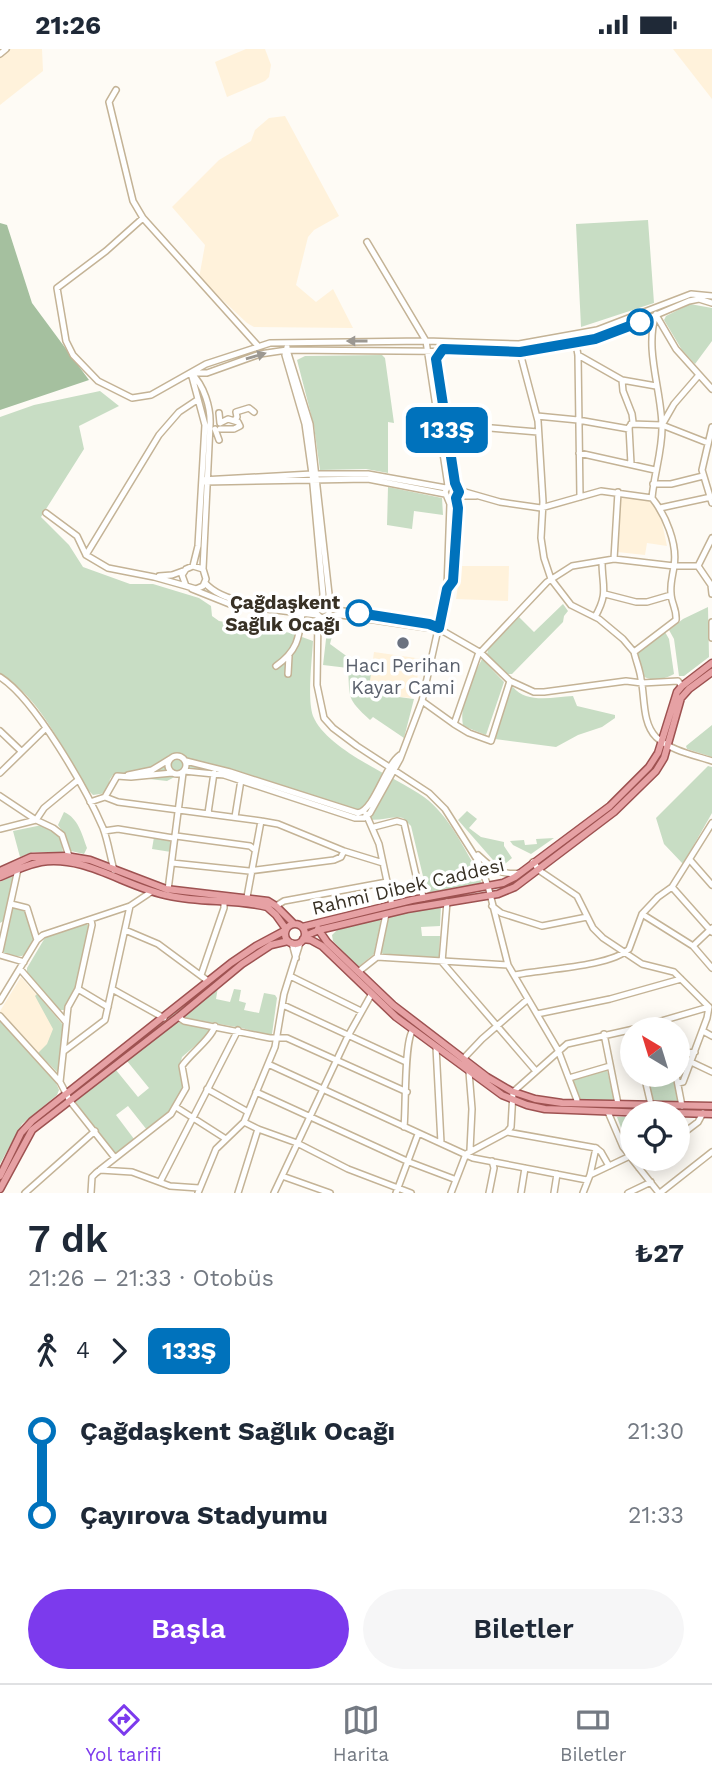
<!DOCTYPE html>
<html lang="tr">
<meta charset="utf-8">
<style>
body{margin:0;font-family:"Work Sans",sans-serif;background:#f6f6f7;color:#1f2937;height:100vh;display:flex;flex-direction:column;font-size:26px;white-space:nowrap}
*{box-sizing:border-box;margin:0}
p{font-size:23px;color:#747a83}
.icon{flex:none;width:38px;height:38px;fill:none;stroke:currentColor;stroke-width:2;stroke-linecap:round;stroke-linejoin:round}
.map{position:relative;height:1144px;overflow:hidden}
.drawer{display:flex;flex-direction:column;background:#fff;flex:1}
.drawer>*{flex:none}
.badge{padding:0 14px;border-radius:10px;font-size:24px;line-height:46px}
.needle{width:46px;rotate:322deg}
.fabs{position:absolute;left:620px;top:968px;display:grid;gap:14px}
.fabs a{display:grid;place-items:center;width:70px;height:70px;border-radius:50%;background:#fff;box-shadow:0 4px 18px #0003;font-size:35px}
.map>.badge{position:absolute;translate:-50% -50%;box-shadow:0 0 0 4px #fff}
.legs{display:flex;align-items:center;gap:10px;height:77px;padding:0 28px;font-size:23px}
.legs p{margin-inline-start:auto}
.overview{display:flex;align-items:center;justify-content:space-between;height:119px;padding:0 28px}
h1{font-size:38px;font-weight:600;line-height:52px}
.primary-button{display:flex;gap:14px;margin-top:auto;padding:14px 28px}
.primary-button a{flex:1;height:80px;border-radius:42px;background:#7c3aed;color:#fff;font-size:28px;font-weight:600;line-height:80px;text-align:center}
.primary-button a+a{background:#f6f6f7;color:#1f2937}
ul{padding:0 28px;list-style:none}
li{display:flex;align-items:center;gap:24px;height:84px;font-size:26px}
li i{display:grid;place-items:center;width:10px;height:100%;margin:0 9px;background:currentColor}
li i::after{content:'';width:18px;height:18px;margin:-9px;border:5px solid;border-radius:50%;background:#fff}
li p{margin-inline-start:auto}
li:first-child i{background:linear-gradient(#0000 50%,currentColor 0)}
li:last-child i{background:linear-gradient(currentColor 50%,#0000 0)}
.status{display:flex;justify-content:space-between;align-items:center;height:49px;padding:0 35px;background:#fff;direction:ltr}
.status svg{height:19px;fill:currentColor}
.menu{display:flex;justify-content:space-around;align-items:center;height:98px;border-top:2px solid #e0e1e3;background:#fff;font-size:19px;color:#747a83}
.menu a{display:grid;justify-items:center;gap:4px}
.menu .on{color:#7c3aed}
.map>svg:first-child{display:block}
.built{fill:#fff2db}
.green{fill:#c8ddc4}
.forest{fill:#a5c09f}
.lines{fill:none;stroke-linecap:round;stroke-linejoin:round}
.minor-casing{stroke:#c4b396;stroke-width:8}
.major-casing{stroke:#9e5251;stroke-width:9}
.minor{stroke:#fff;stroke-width:5}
.major{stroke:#e6a1a4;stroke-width:6}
.oneway{fill:#9c9892}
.line-1-casing{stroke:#fff;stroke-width:16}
.line-1{stroke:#0072bc;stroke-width:10}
.stop-1-dot{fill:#fff;stroke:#0072bc;stroke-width:3.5}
.worship-dot{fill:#6b7280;stroke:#fff;stroke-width:2.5}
.labels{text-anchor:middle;stroke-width:7;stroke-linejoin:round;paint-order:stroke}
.stop-label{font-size:19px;font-weight:bold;fill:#383125;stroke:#fff;text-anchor:end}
.worship-label{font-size:19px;fill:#5b616d;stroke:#fff}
.street-label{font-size:19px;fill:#383125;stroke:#fff}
</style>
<div class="status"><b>21:26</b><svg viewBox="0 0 49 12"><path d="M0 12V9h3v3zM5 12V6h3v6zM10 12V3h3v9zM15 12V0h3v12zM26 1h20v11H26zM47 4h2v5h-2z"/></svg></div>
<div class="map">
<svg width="712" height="1144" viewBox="0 0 712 1144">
<rect width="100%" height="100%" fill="#fefbf5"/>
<path class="built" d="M0 0H42L43 22 0 56Z
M246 0H265L271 16 269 28 265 32 227 48 215 13Z
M673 0H712V50Z
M285 67 339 167 314 181 308 188 296 236 316 253 333 240 353 279 254 278 247 274 199 229 205 196 172 158 219 111 251 92 255 81 269 69Z
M624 447 652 452 661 469 667 497 647 494 645 506 617 503 621 448Z
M461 517H509L508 552 456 550Z
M374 603 423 610 411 649 368 644Z
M21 928 63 976 58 1024 0 962Z"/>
<path class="green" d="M648 171 654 254 581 278 576 175Z
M690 255 712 259V292L695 315 682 301 664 271 666 267Z
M382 306 385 309 394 374 388 373V424L366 420 320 421 314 377 297 311 305 307Z
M100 342 119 357 79 377 84 400 41 468 69 496 83 518 130 535H153L199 549 211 557 212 567 219 572 291 584 313 592C312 611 307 650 313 667 327 701 394 727 424 748 449 766 464 800 480 826L481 834 427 844 411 777 403 769C389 767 379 773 365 770L217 719 186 722 167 732 113 726 110 730 107 744 93 746 85 738C62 698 40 649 0 624V368L34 356Z
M388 438 442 449 443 466 414 462 412 480 387 476Z
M563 555 568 562 564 567 563 573 512 625H507L487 606 488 600 519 568 534 583Z
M708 558 709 608 684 627H679L674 590 669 581 683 570Z
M328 573 335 575 330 595 371 625 368 644 414 650 404 689 373 668 370 671C346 649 350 649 348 619L323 616Z
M665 583 669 590 674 625C666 630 651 633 643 627L637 604Z
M482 610 504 633 486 686 463 677C459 652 471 632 482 610Z
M513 638C526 655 554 648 573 647L577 657 615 666V669L602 678 578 686 556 698 495 690 510 639Z
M712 676V708L687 700 686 697Z
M708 717 712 718V764L683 815 664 795 656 769Z
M467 762 477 770 469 779 481 788 504 793V797L512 809 500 819 458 771Z
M64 763C78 769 82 785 87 799L84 805 71 802 65 786 58 776Z
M42 776 60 787 63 803H33L20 808 13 782Z
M154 788 170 790 171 803 152 800Z
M554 789 531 805 513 796 510 792 524 791 525 796 537 795 536 790Z
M12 827 14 828 5 871 0 874V833Z
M441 857 440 877 421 878 422 887H440L439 909 384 906 381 903 388 867Z
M17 858 25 861 34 892C23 909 25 910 4 904L3 901 12 860Z
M379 870 381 872 374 905 358 918 333 892 332 886 338 880Z
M87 875 89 878 77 935 65 961H60L27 924V919L46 887Z
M254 901 180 963 74 1046 73 1044Z
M218 938 216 950 230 953 234 940 241 941 239 952 246 954 244 961 259 964 264 944 275 946 277 949 272 985 269 987 242 979 185 969V966Z
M37 945 63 976 58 1024 38 1004 47 995 53 980 35 947Z
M0 971 55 1031 59 1041 57 1046 22 1075 0 1115Z
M177 973 210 979V984L182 1008 180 1016 183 1037 175 1056 168 1064 147 1081 128 1057 116 1066 134 1090 116 1105 75 1053 116 1021 138 1048 149 1039 127 1012Z
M607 1021 615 1052 581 1051 572 1030Z
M647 1026H674L678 1053H654Z
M518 1048 561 1057 704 1060V1062C646 1061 573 1066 518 1050Z
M617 1068H632V1079L623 1084Z"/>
<path class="forest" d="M0 174 7 176 32 254 89 331 0 361Z"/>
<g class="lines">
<g class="minor-casing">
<path id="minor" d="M0 5 6 0
M116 41 109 53 133 152 143 169 258 297
M143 169 106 202 57 239 66 292 73 306 98 332 132 349 151 346 206 315 270 294 426 292 519 295 597 281 691 245 712 247
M656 266 676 300 712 340
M575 290 578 306 580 448
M287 298 285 306 305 375 312 425 323 545 322 556 318 558 316 564 320 568 324 569 329 565V560L322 556
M519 300 538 372 543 453 541 489 544 509 551 530 571 556 599 570 623 590 634 603
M287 301 310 375 329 545 328 558
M442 301 436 310 455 434 459 443 456 449 458 459 453 532 447 540
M578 306 622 331 656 337
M191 324C204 336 211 359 210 376L203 520 206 530 203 537 196 540 186 537 182 526 186 520 193 517 203 520
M191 324 205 376 198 497 193 517
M194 324H207L260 305 287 301 520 303 576 294 609 286 689 252 699 250 712 254
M622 331 623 342 632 365 633 373 629 378 631 415
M219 364 220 374 228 370 238 373 240 377 234 380H220
M537 367 578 371 629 380
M235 371 237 368 236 363 249 359 254 363
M444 375 538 383
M631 375 662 376 708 394
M662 376 674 355 699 326
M712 378 702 421 712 454
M215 380 219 391
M579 404 655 421
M202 431 312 425H368L446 439
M205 433 368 430 445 445
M653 435H671L703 427
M458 441 500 453 541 459 601 442 652 449
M618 443 614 510 674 517H698
M458 447H476
M652 449C665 465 678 495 674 517 673 526 670 534 671 544 671 554 677 560 676 571L634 603C636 612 640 621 641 630 645 648 642 674 656 688 671 702 694 706 712 712
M652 449C654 425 662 403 662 379 662 342 644 301 656 265
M660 459 711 448
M46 464 77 487 86 506
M712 489 698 517 711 536 712 545
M159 527 172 526 183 522
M205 534C227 559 284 557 316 560
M186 537 154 528 108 519 86 506 159 386 179 363 197 351
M192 540 232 556 317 566
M605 545 636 553H647L671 546
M329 560 429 574 481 604 510 632 534 643H544L626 632 642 634 678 632 682 637
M318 567 317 636 324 669 333 679 357 697 429 744 445 760 478 812 488 837 508 916 558 1001 577 1051 576 1054
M328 567 341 566 428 579 431 576
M595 568C609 543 602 538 602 512
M712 573V589
M276 617C297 602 299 590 302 565
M288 625 289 607
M0 628C35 650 86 740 103 779 108 792 110 807 114 821
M510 632 491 692 469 684 454 675 478 606 547 533 572 517 614 510
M422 652 454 675
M0 682 21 702
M168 716a9 9 0 1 1 18 0a9 9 0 1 1-18 0Z
M186 712 230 723 358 764C375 760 384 718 400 706
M184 722 224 726 355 769H364L370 764 400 710 422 652 447 540 450 455 445 443 448 437 426 292 367 193
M0 724 46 679
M128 726 152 721 170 710
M0 747 36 771 53 779 62 786 69 807
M105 748 117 727 131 728 172 724
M90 753 105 748 118 753 261 772 278 775 344 802 383 814
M208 764 214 724
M366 765 379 795 392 856
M235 768 241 731
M374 778 397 772 404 774 418 835 424 849
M0 780 36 771 44 759 78 731
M104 782 118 780 173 789 176 787 250 797 255 801
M478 806C492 819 500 827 520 824
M690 811 712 836
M533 813 540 822 577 847 593 879 603 889 642 915 674 923 709 958
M172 814 249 822 334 811 341 808 344 802
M672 838 712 883
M168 841 183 724
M247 848 261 772
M447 853 442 913 535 1021
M11 855 27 859 37 891
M276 857 284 852 387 833
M492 857 501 864 542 877 587 868
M642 865 693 897 712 919
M91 871 92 876 78 940 68 958 60 1033 70 1052 115 1109
M125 881 158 895 208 932
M292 894 296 909
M693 897 712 879
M0 902 18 820
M0 906 24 913
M377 908 508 916
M20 920 66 973
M358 923 377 908 386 865
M201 926 224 859V853
M514 926C543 920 609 918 629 900L642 865 658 848 672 838 712 774
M290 927 361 962
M78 940 108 958
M112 940 164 969
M0 952 37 891 43 886 130 857 151 843
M283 956 406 1013
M537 965 610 950 681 930
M0 967 60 1033
M178 968 184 972 270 989H287L407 1043
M703 982 712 987
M604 985 618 1055
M436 998 441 1094
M64 1002 105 971 130 857
M677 1005 695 1003
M463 1010 482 990 528 950
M691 1013 712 1023
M268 1015 473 1109 587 1131
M469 1023 472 1060 470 1101
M644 1026 651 1056
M676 1026 682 1057
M569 1029 610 1017
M207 1040 248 1063
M256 1043 409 1113 454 1130
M176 1058 226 1090
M608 1063 623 1098 632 1109
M244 1073 258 1080 297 1094 348 1120 411 1144
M404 1078C406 1060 404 991 413 981
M507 1083 511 1078 513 1043 567 995 634 980 709 958 707 969 683 1033 678 1034
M677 1089 698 1073 703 1064
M620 1091 632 1082
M596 1099 601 1103 609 1117
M632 1110 659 1144
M639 1119 651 1110
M100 1121 132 1123 170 1137 199 1139
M590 1126 630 1107
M282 1127 330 1144
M160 1133 238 981
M25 1144 95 1082
M91 1144 92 1128 96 1124 171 1065 186 1039 182 1017C191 1004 211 990 215 977
M198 1144 216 1100 244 1073 275 998 284 945 300 894
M238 1144 258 1080
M274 1144 348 987 371 946
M396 1144 418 1085
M451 1144 466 1105 507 1083 596 1099 590 1126 583 1144
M489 1144 494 1119 492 1112
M521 1144 525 1119
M554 1144 557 1125
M628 1144 651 1133
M660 1144 712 1103"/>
</g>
<g class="major-casing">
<path id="major" d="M0 822 31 808 66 807 90 811 166 840 268 852 276 857 294 875
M0 828C13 822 26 816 41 813 87 806 126 839 170 847 202 854 236 850 267 858L276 866 286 880
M285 885a10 10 0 1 1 20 0a10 10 0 1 1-20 0Z
M302 878 412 851 503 834 515 828 610 757 649 718 658 704 677 643 682 637 712 614
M318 880 327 893 393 956 487 1028 511 1042 535 1050 562 1054 712 1057
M305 887 319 881 407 860 498 845 515 838 614 763 656 722 664 709 681 649 689 640 712 623
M303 890 311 891 322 897 396 968 502 1046 527 1056 545 1060 648 1064
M677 1064 712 1065
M0 1127 21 1084 32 1072 231 914 256 897 286 881
M0 1140 32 1081 178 968 242 915 271 896 288 892"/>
</g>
<use href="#minor" class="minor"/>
<use href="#major" class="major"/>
</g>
<defs><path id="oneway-solid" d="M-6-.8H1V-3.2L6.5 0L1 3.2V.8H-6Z" transform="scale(1.75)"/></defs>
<g class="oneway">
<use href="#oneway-solid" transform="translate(357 292) rotate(-180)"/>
<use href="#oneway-solid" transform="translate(256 307) rotate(-16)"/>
</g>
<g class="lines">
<g class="line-1-casing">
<path id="line-1" d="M359 564 429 575 439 579 447 540 453 532 458 459 456 449 459 443 455 434 436 310 443 300 520 303 595 290 640 273"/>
</g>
<use href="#line-1" class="line-1"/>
</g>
<g class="stop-1-dot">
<circle cx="640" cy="273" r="12"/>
<circle cx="359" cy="564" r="12"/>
</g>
<circle class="worship-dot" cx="403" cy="594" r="7"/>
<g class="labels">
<g class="stop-label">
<text x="340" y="560">Çağdaşkent<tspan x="340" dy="22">Sağlık Ocağı</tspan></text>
</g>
<g class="worship-label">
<text x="403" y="623">Hacı Perihan<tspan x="403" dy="22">Kayar Cami</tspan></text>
</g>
<g class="street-label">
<text transform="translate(408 837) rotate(-13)" y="7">Rahmi Dibek Caddesi</text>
</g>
</g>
</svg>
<div class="fabs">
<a><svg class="needle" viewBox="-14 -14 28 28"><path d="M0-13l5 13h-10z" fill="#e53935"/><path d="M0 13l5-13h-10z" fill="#747a83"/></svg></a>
<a><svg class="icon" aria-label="locate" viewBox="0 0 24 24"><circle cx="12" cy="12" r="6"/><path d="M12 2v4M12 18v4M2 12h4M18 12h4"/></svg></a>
</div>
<b class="badge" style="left:447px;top:381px;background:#0072bc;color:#fff">133Ş</b>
</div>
<section class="drawer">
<div class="overview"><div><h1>7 dk</h1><p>21:26 – 21:33 · Otobüs</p></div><b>₺27</b></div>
<div class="legs"><svg class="icon" aria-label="walk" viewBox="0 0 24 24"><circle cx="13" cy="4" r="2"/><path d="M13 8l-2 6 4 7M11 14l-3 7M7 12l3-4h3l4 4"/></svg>4<svg class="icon" aria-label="forward" viewBox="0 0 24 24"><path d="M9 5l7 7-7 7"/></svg><b class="badge" style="background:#0072bc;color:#fff">133Ş</b></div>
<ul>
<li><i style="color:#0072bc"></i><b>Çağdaşkent Sağlık Ocağı</b><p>21:30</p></li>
<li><i style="color:#0072bc"></i><b>Çayırova Stadyumu</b><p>21:33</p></li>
</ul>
<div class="primary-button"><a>Başla</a><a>Biletler</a></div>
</section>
<nav class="menu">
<a class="on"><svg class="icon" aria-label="directions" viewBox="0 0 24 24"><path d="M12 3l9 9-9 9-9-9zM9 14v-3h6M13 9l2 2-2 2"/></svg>Yol tarifi</a>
<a><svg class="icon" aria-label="map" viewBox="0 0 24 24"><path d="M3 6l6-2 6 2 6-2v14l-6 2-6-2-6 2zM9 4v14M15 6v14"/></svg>Harita</a>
<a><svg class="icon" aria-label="tickets" viewBox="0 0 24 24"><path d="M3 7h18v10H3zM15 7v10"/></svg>Biletler</a>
</nav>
